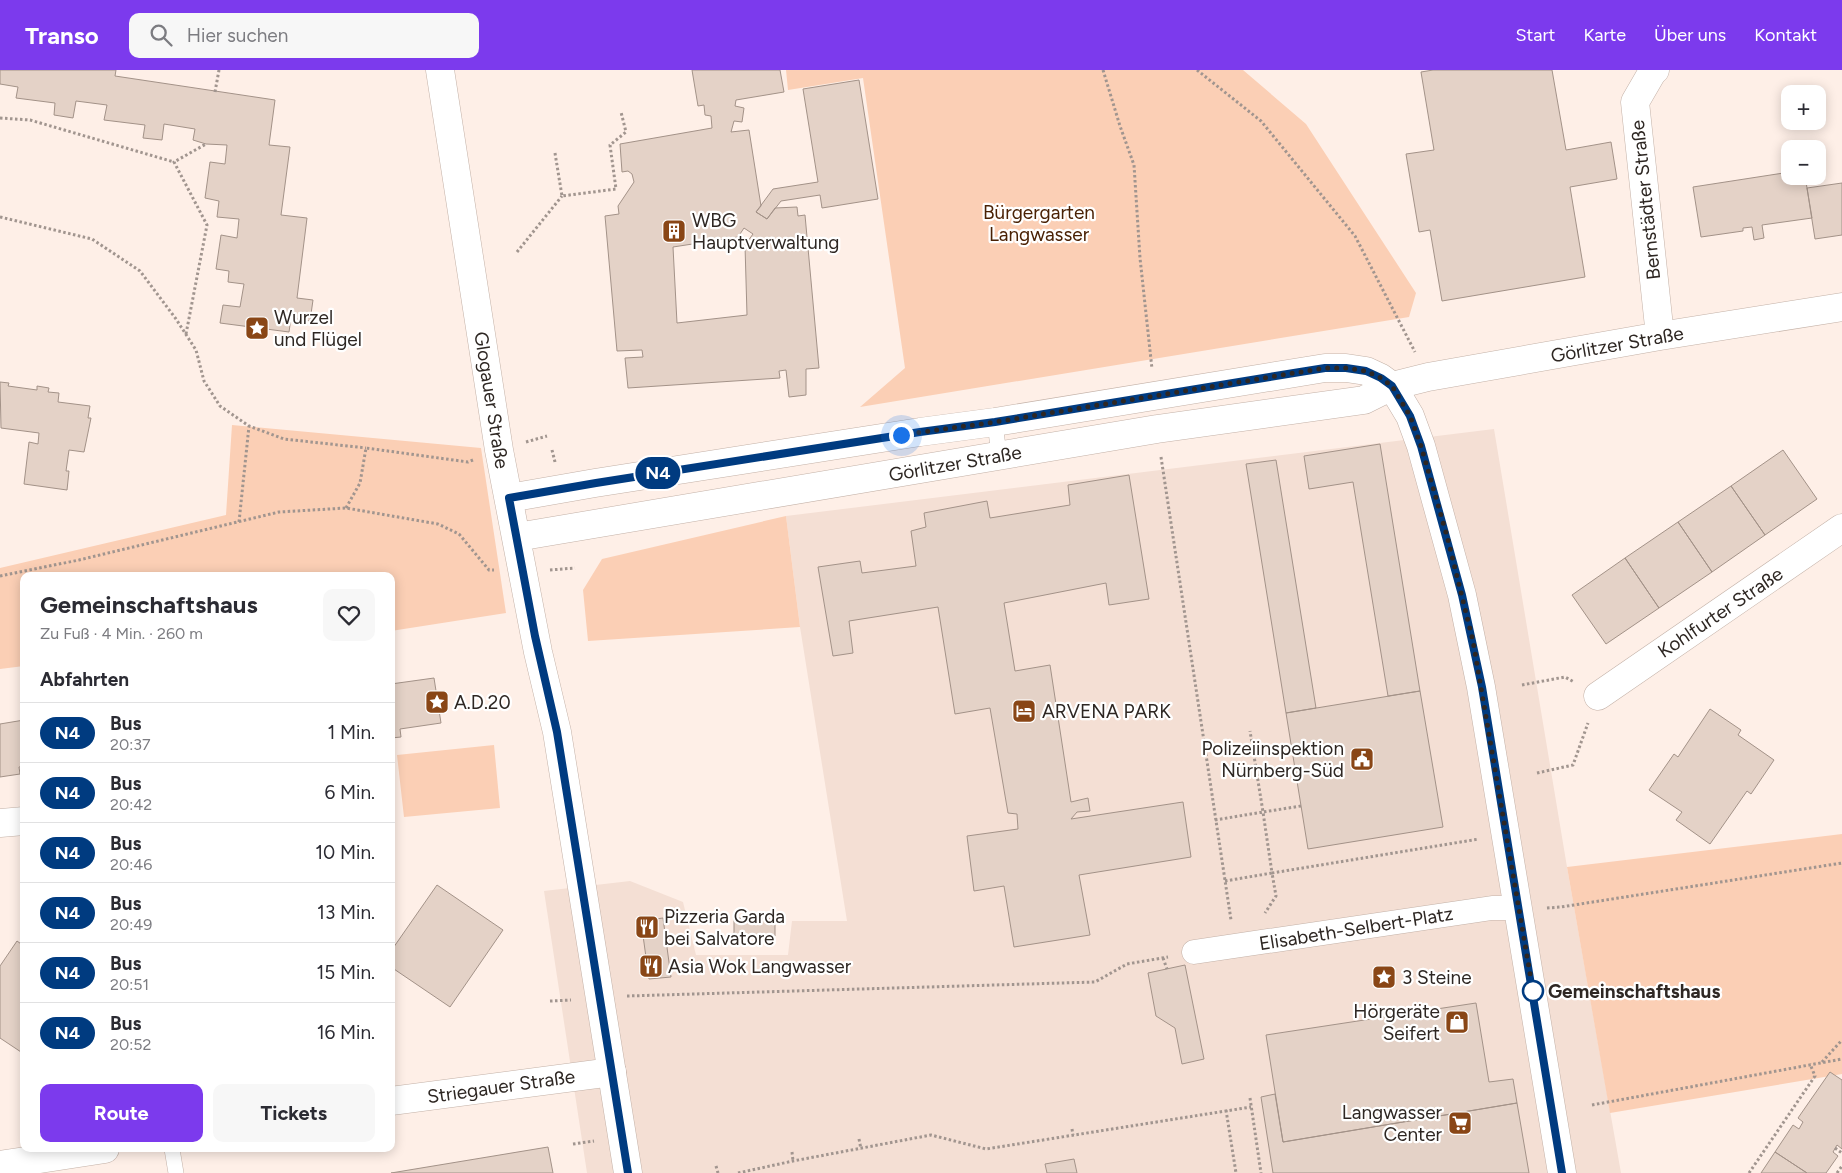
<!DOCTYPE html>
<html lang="de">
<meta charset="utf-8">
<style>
body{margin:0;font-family:Figtree,sans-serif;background:#f7f7f7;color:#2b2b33;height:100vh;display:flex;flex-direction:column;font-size:19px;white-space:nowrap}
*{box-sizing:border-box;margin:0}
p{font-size:16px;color:#7c7c81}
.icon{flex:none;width:28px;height:28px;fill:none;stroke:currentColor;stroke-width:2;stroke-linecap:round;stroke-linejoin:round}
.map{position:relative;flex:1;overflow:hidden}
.drawer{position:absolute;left:20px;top:502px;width:375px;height:580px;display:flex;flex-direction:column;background:#fff;border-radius:10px;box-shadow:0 2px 12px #0003}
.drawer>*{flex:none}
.badge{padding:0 10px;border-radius:16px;font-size:18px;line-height:32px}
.fabs{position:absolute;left:1781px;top:15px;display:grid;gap:10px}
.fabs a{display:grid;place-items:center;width:45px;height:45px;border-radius:10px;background:#fff;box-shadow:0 2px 12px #0003;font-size:25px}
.you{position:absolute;width:25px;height:25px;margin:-12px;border:4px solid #fff;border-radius:50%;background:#1a73e8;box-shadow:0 0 0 8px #1a73e833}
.map>.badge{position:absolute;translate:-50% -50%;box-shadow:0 0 0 2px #fff}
h2{padding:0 20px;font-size:19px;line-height:45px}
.round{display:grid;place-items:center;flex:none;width:52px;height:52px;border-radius:10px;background:#f7f7f7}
.overview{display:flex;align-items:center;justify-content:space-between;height:85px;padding:0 20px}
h1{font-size:24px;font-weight:700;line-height:38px}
.action{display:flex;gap:10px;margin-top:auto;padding:10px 20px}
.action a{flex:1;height:58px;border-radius:10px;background:#7c3aed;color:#fff;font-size:20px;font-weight:700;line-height:58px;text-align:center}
.action a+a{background:#f7f7f7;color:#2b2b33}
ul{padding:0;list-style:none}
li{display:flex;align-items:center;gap:15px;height:60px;padding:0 20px;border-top:1px solid #e1e1e2}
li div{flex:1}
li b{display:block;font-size:19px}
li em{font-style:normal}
li .badge{min-width:55px;font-weight:700;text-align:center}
header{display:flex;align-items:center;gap:30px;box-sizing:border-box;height:70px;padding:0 25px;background:#7c3aed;color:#fff}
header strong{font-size:24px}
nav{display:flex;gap:28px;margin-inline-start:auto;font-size:18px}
.search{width:350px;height:45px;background:#f7f7f7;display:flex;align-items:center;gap:12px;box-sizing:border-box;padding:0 18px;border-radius:10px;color:#7c7c81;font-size:19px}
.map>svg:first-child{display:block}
.built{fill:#f4dfd4}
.green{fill:#fbcfb5}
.building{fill:#e4d2c7;stroke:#a39288;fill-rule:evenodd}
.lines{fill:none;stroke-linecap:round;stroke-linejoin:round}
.service-casing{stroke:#c3b1a7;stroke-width:16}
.pedestrian-casing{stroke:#c3b1a7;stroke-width:25}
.minor-casing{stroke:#c3b1a7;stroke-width:29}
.tertiary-casing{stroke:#c3b1a7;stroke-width:29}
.path{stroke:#a1958f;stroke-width:3;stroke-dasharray:2.5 2.5;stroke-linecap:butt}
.service{stroke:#fff;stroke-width:15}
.pedestrian{stroke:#fff;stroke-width:24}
.minor{stroke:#fff;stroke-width:28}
.tertiary{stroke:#fff;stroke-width:28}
.line-casing{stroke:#fff;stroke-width:11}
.line{stroke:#003b80;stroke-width:8}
.walk{stroke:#2e2723;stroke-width:5;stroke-dasharray:0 9}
.stop-dot{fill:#fff;stroke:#003b80;stroke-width:2.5}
.labels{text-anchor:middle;stroke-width:4.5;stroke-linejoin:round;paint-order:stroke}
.street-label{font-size:19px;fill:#2e2723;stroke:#fff}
.park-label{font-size:19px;fill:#4a2104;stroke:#fff}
.poi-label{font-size:19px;fill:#2e2723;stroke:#fff;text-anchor:start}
.stop-label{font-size:19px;font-weight:bold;fill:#2e2723;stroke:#fff;text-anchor:start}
</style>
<header>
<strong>Transo</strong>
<div class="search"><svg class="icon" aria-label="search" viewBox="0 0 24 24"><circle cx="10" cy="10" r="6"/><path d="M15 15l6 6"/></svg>Hier suchen</div>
<nav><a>Start</a><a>Karte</a><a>Über uns</a><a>Kontakt</a></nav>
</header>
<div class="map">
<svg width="1842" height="1103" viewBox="0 0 1842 1103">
<rect width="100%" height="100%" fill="#feefe7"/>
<path class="built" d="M1494 359 1567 797 1621 1103H587L544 821 630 811 683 832 696 885H788L792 851H847L800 557 786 446Z"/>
<path class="green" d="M786 0H1243L1306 54 1416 223 1409 247 860 337 905 298 863 8 788 20Z
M232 355 481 378 506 543 391 561V506H24V596L0 599V498L226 445Z
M786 446 800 557 588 571 583 520 602 489Z
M494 675 500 738 404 747 397 685Z
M1842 764V1004L1610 1043 1567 797Z"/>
<path class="building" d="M0 0H116L115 6 275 30 269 75 290 77 281 145 307 148 297 228 313 230 310 251 291 248 289 262 220 253 223 235 240 237 244 214 228 212 229 201 216 199 221 165 237 168 239 149 217 147 219 131 205 128 210 92 225 94 227 75 206 74 193 70 195 59 164 54 162 70 143 68 145 55 104 50 107 35 76 31 73 48 54 45 55 33 16 28 18 17 0 14Z
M692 0H780L784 22 736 30 735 36 744 38 742 52 734 51 731 62 749 60 761 136 756 142 767 149 775 138 797 137 798 146 805 145 819 298 806 299V325L789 327 786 300 779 301 780 308 628 318 625 288 643 287 642 280 617 281 605 146 619 144 618 136 634 112 632 104 628 101 622 102 620 74 712 58 711 46 705 45 704 35 698 36ZM744 158 753 164 745 175 747 245 677 253 673 177 738 167Z
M1433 0H1552L1566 80 1611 72 1617 109 1570 117 1585 207 1442 231 1430 160 1419 162 1406 84 1434 80 1421 2Z
M859 10 878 129 822 138 820 125 781 131 767 149 756 142 773 119 818 112 803 19Z
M1790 102V106H1805L1812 148 1762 155 1764 168 1754 170 1752 157 1743 158V161L1701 167 1693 117Z
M1842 113V165L1815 169 1807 118Z
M0 312 9 313 8 316 37 320V316L49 318 48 322 59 323 58 332 90 336 88 348H91L84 382 69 380 66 401H69L67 420 24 414 29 372 38 374 39 363 1 358Z
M1380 374 1420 621 1388 626 1353 412 1309 419 1304 386Z
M1783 380 1817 429 1765 465 1731 416Z
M1276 390 1316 638 1286 643 1246 394Z
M1129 405 1149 529 1109 535 1106 513 1004 533 1015 601 1050 595 1071 732 1088 728 1090 741 1077 742 1071 749 1183 732 1191 787 1079 805 1090 865 1014 877 1004 816 974 821 967 766 1018 759 1017 744 1008 743 990 638 955 644 938 537 849 551 853 583 833 586 818 497 860 491 862 503 916 496 911 461 926 457 924 443 987 431 990 448 1070 435 1068 415Z
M1731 416 1765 465 1712 502 1678 452Z
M1678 452 1712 502 1659 538 1625 488Z
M1625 488 1659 538 1606 574 1572 525Z
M434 608 441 653 400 659 401 667 391 668V614Z
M1420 621 1443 757 1308 779 1286 643Z
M1710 639 1741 660 1738 665 1774 690 1751 724 1747 721 1710 774 1676 750 1682 742 1649 720 1674 684 1678 687Z
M24 650V696L19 697 20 704 0 707V654Z
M437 815 503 860 450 937 391 897V881Z
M663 848 671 907 649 909 641 851Z
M734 848 775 849V866L734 865Z
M17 871 24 876V984L0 968V896Z
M1185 895 1204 989 1182 994 1175 958 1156 946 1148 903Z
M1476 933 1489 1012 1513 1009 1517 1033 1283 1072 1266 965Z
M1830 1002 1842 1010V1079L1837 1075 1833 1082 1838 1086 1826 1103H1807L1775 1082 1793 1055 1799 1059 1803 1052 1798 1048Z
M1275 1024 1283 1072 1517 1033 1529 1103H1273L1261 1027Z
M548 1077 553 1103H391L397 1102Z
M1775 1082 1807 1103H1761Z
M1074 1089 1077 1103H1047L1045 1094Z"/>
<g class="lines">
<g class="service-casing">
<path id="service" d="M995 352 999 386
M172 1079 176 1103"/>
</g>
<g class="pedestrian-casing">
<path id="pedestrian" d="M1194 882 1492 838H1519"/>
</g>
<g class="minor-casing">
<path id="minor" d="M1655 0 1653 1 1635 32 1660 266
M1392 316 1428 307 1660 266 1842 237
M1598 626 1842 458
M0 753 24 751
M391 1031 612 1002
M0 1095 105 1079"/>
</g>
<g class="tertiary-casing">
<path id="tertiary" d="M440 0 499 380 538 582 557 662 628 1103
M509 428 595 413 920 362 995 352 1325 298H1346L1366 301 1381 308 1392 316 1410 346 1421 376 1462 525 1481 617 1562 1103
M517 467 1157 359 1364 330 1392 316"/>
</g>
<path class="path" d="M1103 0 1120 56 1134 95 1140 188 1152 299
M1197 0 1261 51 1355 166 1415 282
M215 22 219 0
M0 48 30 50 174 92
M555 83 562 126 616 119 610 75 626 62 621 42
M0 147 92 169 140 201 176 249 196 280 204 311 220 336 249 356 284 369 366 378
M517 182 562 126
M186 264 207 155 174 92 206 74
M526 372 547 366
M552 380 555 392
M1161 387 1231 850
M346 438 360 413 366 378 468 392 473 390
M239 452 249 356
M550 500 575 498
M0 506 79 490 279 442 346 438 438 454 459 464 489 500H494
M1522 615 1565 607 1574 612
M1537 703 1573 695 1588 653
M1301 736 1263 742 1272 803 1479 769
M1215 750 1263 742 1250 661
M1225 811 1272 803 1276 826 1265 843
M1547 838 1561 837 1842 793
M1163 888 1167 899
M627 926 1095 912 1127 894 1168 887
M550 931 571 930
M1822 992 1842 970
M1250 1028 1261 1103
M1592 1035 1842 989
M1226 1040 1236 1103
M1072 1059 1073 1065
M859 1069 861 1079
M573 1074 594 1071
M1835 1078 1842 1083
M792 1082 793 1091
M716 1096 718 1103
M738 1103 793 1091 931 1065 986 1079 1251 1037
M1749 1103 1815 1006 1810 994
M1837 1103 1842 1096"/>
<use href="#service" class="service"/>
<use href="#pedestrian" class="pedestrian"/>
<use href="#minor" class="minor"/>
<use href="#tertiary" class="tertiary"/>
</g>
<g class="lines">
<g class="line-casing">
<path id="line" d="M628 1103 557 662 535 566 509 428 596 413 920 362 995 352 1300 302 1325 298H1346L1366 301 1381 308 1392 316 1410 346 1421 376 1462 525 1482 617 1562 1103"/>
</g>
<use href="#line" class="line"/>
<path class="walk" d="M901 365 995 352 1325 298H1346L1366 301 1381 308 1392 316 1410 346 1421 376 1447 466 1473 571 1533 921"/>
</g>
<defs>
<g id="building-square" transform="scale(1.25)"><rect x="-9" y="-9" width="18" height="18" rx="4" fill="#894616" stroke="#fff"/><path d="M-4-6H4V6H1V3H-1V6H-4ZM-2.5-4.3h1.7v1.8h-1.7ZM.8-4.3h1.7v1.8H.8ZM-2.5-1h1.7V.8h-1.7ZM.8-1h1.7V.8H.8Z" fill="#fff"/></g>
<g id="sight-square" transform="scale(1.25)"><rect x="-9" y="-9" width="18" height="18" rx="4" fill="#894616" stroke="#fff"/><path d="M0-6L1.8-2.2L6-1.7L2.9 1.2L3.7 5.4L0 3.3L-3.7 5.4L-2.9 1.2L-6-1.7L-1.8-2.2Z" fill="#fff"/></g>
<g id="hotel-square" transform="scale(1.25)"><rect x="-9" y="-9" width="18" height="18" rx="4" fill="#894616" stroke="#fff"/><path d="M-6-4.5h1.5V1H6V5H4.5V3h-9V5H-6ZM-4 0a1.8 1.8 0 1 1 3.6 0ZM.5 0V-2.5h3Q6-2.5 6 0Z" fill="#fff"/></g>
<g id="civic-square" transform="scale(1.25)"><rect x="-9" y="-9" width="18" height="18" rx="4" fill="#894616" stroke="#fff"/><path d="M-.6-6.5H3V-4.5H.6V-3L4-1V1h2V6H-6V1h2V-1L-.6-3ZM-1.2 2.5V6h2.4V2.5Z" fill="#fff"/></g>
<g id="restaurant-square" transform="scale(1.25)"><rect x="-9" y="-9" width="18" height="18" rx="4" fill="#894616" stroke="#fff"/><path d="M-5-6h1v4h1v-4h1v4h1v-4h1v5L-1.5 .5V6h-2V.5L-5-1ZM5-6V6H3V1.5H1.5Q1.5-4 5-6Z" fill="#fff"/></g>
<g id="shop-square" transform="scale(1.25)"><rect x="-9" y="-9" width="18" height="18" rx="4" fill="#894616" stroke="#fff"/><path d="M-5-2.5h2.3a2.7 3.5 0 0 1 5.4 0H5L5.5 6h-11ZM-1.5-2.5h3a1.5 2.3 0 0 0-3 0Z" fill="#fff"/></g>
<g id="supermarket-square" transform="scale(1.25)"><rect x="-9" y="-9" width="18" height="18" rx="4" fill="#894616" stroke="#fff"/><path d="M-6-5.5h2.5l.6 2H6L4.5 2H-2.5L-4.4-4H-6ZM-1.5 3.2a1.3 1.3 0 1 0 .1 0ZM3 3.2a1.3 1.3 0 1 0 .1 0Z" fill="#fff"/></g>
</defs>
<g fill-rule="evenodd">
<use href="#building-square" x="674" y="161"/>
<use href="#sight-square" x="257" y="258"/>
<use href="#sight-square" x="437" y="632"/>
<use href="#hotel-square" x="1024" y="641"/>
<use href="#civic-square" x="1362" y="689"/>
<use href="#restaurant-square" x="647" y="857"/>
<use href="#restaurant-square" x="651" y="896"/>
<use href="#sight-square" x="1384" y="907"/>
<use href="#shop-square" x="1457" y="952"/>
<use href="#supermarket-square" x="1460" y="1053"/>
</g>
<circle class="stop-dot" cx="1533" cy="921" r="10"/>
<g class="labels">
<g class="street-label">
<text transform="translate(1645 130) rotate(-96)" y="7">Bernstädter Straße</text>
<text transform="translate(1617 274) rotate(-10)" y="7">Görlitzer Straße</text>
<text transform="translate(492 330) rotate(81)" y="7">Glogauer Straße</text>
<text transform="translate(955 393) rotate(-10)" y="7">Görlitzer Straße</text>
<text transform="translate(1720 542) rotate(-34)" y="7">Kohlfurter Straße</text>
<text transform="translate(1356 858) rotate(-9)" y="7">Elisabeth-Selbert-Platz</text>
<text transform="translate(501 1016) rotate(-8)" y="7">Striegauer Straße</text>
</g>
<g class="park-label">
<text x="1039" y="149">Bürgergarten<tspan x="1039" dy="22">Langwasser</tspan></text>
</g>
<g class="poi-label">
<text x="692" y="157">WBG<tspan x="692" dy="22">Hauptverwaltung</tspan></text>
<text x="274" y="254">Wurzel<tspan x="274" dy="22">und Flügel</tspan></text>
<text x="454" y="639">A.D.20</text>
<text x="1042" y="648">ARVENA PARK</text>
<text x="1344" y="685" text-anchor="end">Polizeiinspektion<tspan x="1344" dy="22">Nürnberg-Süd</tspan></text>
<text x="664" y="853">Pizzeria Garda<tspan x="664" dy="22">bei Salvatore</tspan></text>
<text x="668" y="903">Asia Wok Langwasser</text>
<text x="1402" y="914">3 Steine</text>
<text x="1440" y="948" text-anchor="end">Hörgeräte<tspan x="1440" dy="22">Seifert</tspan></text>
<text x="1442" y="1049" text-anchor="end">Langwasser<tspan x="1442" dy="22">Center</tspan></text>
</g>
<g class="stop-label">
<text x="1548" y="928">Gemeinschaftshaus</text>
</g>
</g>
</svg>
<div class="fabs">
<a>+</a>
<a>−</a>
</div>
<div class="you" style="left:901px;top:365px"></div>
<b class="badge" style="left:658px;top:403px;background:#003b80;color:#fff">N4</b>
<section class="drawer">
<div class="overview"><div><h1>Gemeinschaftshaus</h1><p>Zu Fuß · 4 Min. · 260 m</p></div><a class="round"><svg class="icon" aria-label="heart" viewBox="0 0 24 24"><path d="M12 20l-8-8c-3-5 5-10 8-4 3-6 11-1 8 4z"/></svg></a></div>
<h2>Abfahrten</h2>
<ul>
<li><span class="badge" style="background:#003b80;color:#fff">N4</span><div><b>Bus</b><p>20:37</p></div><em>1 Min.</em></li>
<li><span class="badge" style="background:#003b80;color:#fff">N4</span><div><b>Bus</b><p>20:42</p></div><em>6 Min.</em></li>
<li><span class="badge" style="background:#003b80;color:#fff">N4</span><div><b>Bus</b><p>20:46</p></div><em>10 Min.</em></li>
<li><span class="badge" style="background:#003b80;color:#fff">N4</span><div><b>Bus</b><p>20:49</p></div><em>13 Min.</em></li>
<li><span class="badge" style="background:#003b80;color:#fff">N4</span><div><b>Bus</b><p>20:51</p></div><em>15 Min.</em></li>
<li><span class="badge" style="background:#003b80;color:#fff">N4</span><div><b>Bus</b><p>20:52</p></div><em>16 Min.</em></li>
</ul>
<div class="action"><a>Route</a><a>Tickets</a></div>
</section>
</div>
